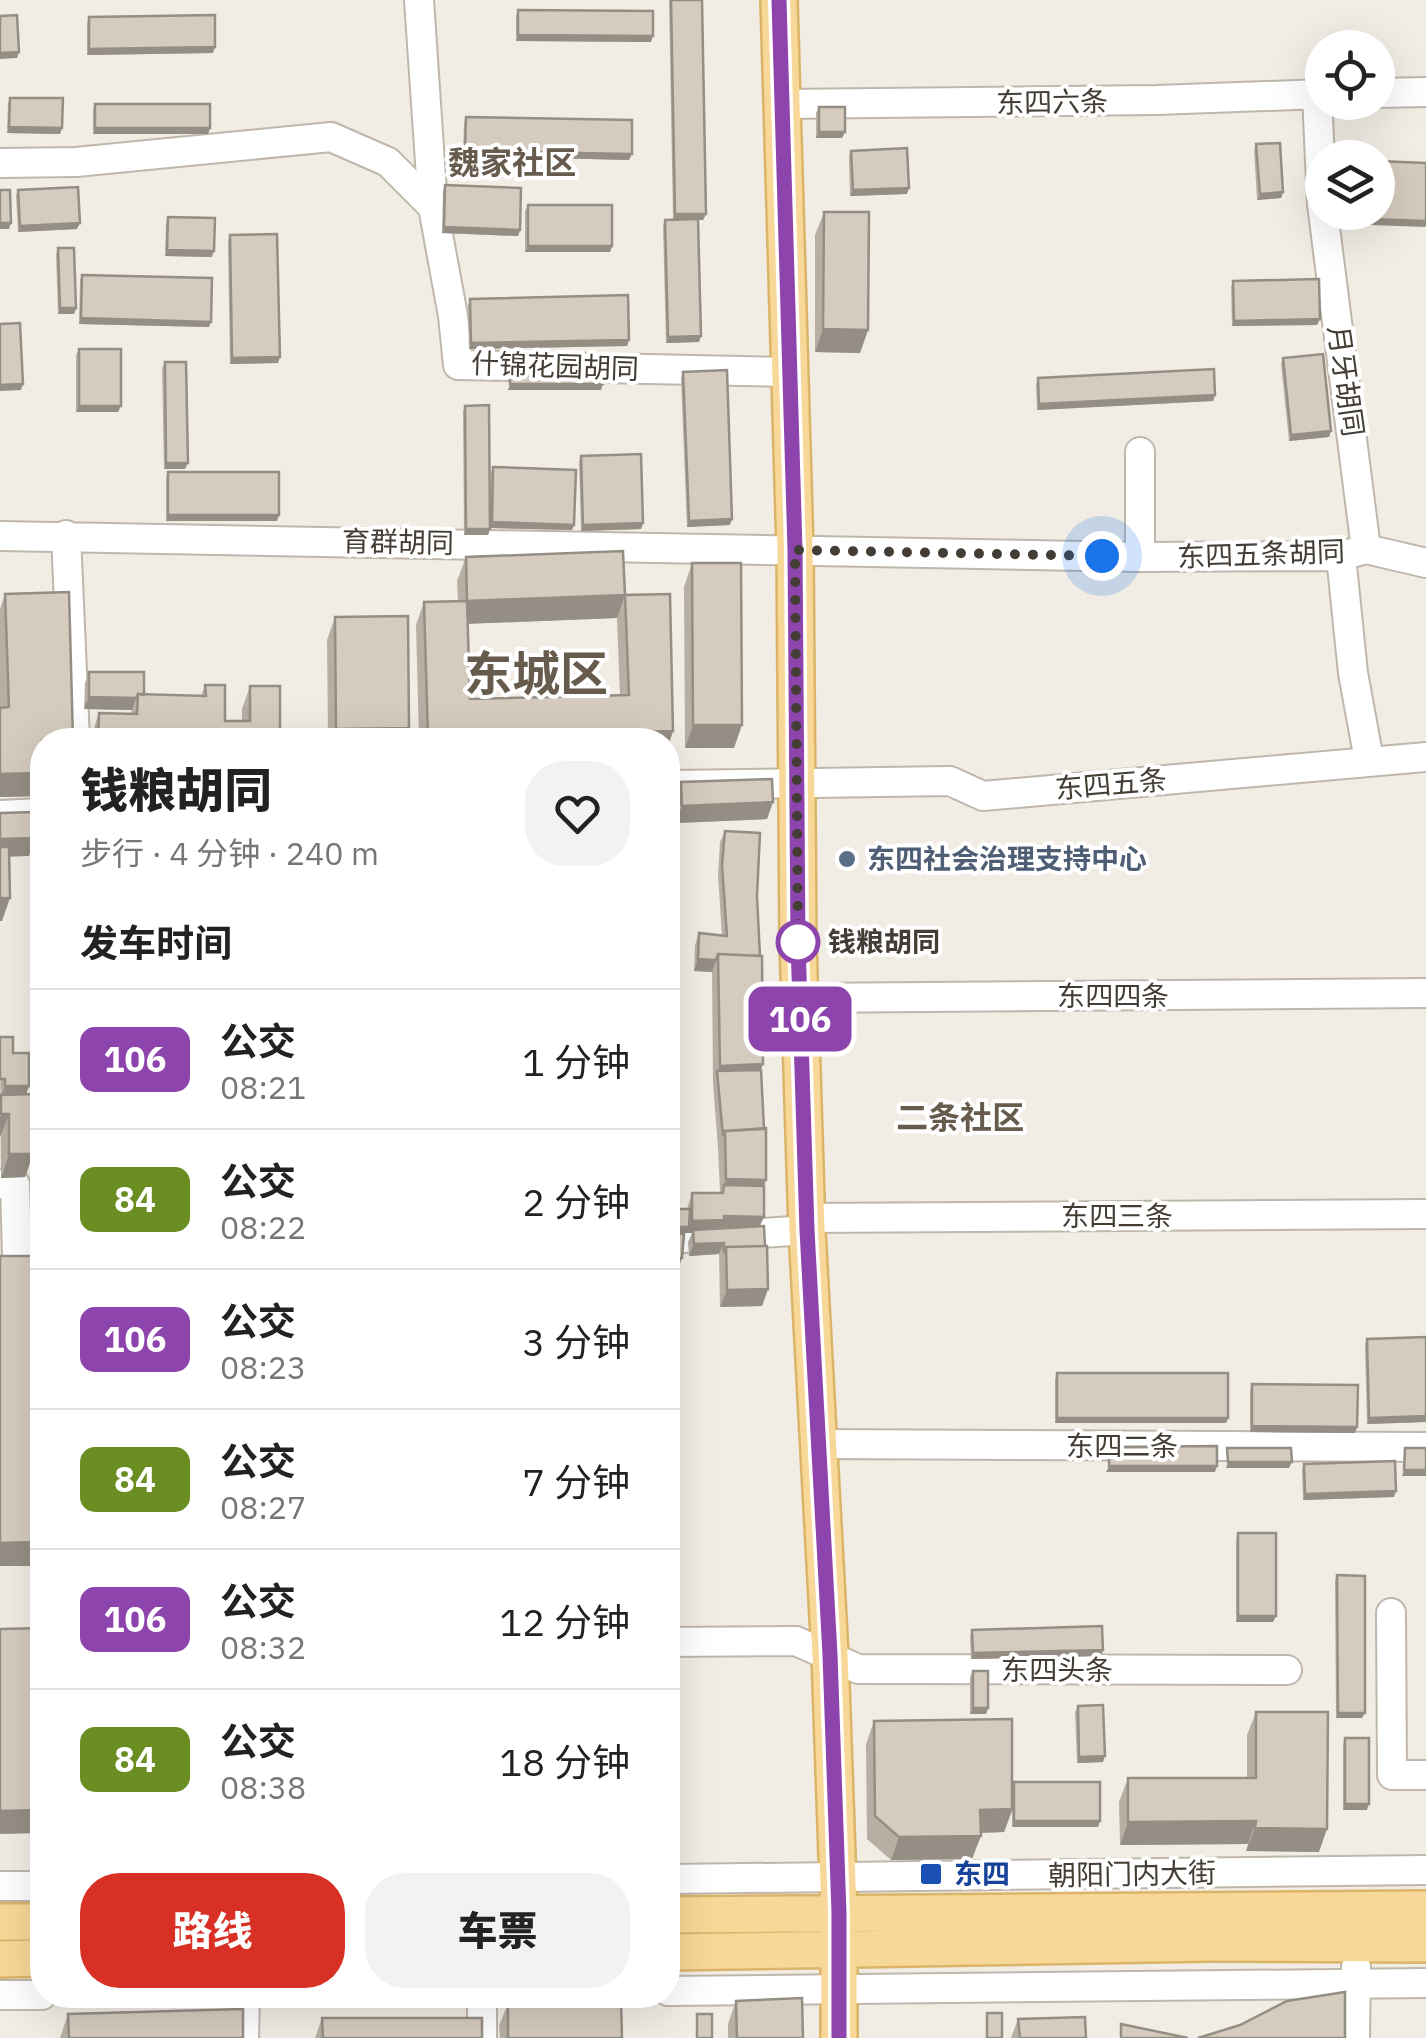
<!DOCTYPE html>
<html lang="zh">
<meta charset="utf-8">
<style>
body{margin:0;font-family:"IBM Plex Sans","Noto Sans SC",sans-serif;background:#f2f2f2;color:#222;height:100vh;display:flex;flex-direction:column;font-size:38px;white-space:nowrap}
*{box-sizing:border-box;margin:0}
p{font-size:32px;color:#767676}
.icon{flex:none;width:55px;height:55px;fill:none;stroke:currentColor;stroke-width:2;stroke-linecap:round;stroke-linejoin:round}
.map{position:relative;flex:1;overflow:hidden}
.side{position:absolute;left:30px;top:728px;width:650px;height:1280px;display:flex;flex-direction:column;background:#fff;border-radius:40px;box-shadow:0 10px 40px #0002}
.side>*{flex:none}
.badge{padding:0 20px;border-radius:15px;font-size:35px;line-height:65px}
.tools{position:absolute;left:1305px;top:30px;display:grid;gap:20px}
.tools a{display:grid;place-items:center;width:90px;height:90px;border-radius:50%;background:#fff;box-shadow:0 10px 40px #0002;font-size:50px}
.you{position:absolute;width:50px;height:50px;margin:-25px;border:8px solid #fff;border-radius:50%;background:#1a73e8;box-shadow:0 0 0 15px #1a73e833}
.map>.badge{position:absolute;translate:-50% -50%;box-shadow:0 0 0 5px #fff}
h2{padding:0 50px;font-size:38px;line-height:90px}
.round{display:grid;place-items:center;flex:none;width:105px;height:105px;border-radius:40px;background:#f2f2f2}
.head{display:flex;align-items:center;justify-content:space-between;height:170px;padding:0 50px}
h1{font-size:48px;font-weight:800;line-height:75px}
.button{display:flex;gap:20px;margin-top:auto;padding:20px 50px}
.button a{flex:1;height:115px;border-radius:40px;background:#d93025;color:#fff;font-size:40px;font-weight:800;line-height:115px;text-align:center}
.button a+a{background:#f2f2f2;color:#222}
ul{padding:0;list-style:none}
li{display:flex;align-items:center;gap:30px;height:140px;padding:0 50px;border-top:2px solid #e0e0e0}
li div{flex:1}
li b{display:block;font-size:38px}
li em{font-style:normal}
li .badge{min-width:110px;font-weight:700;text-align:center}
.map>svg:first-child{display:block}
.lines{fill:none;stroke-linecap:round;stroke-linejoin:round}
.minor-casing{stroke:#bfb7ac;stroke-width:32}
.major-casing{stroke:#dbb469;stroke-width:40}
.minor{stroke:#fff;stroke-width:28}
.major{stroke:#f8d898;stroke-width:35}
.wall{fill:#b7afa3;fill-rule:evenodd}
.shaded-wall{fill:#958e85}
.building{fill:#d5cbbe;stroke:#958e85;stroke-width:2.5}
.line-casing{stroke:#fff;stroke-width:22}
.line{stroke:#8e44ad;stroke-width:15}
.walk{stroke:#433d35;stroke-width:10;stroke-dasharray:0 18}
.service-dot{fill:#5c6f8a;stroke:#fff;stroke-width:4}
.stop-dot{fill:#fff;stroke:#8e44ad;stroke-width:5}
.transit-dot{fill:#1a4fb4;stroke:#fff;stroke-width:4}
.labels{text-anchor:middle;stroke-width:8;stroke-linejoin:round;paint-order:stroke}
.street-label{font-size:28px;fill:#433d35;stroke:#fff}
.service-label{font-size:28px;font-weight:bold;fill:#4e5e75;stroke:#fff;text-anchor:start}
.stop-label{font-size:28px;font-weight:bold;fill:#433d35;stroke:#fff;text-anchor:start}
.transit-label{font-size:28px;font-weight:bold;fill:#164399;stroke:#fff;text-anchor:start}
.quarter-label{font-size:32px;font-weight:bold;fill:#665b4d;stroke:#fff}
.town-label{font-size:48px;font-weight:bold;fill:#665b4d;stroke:#fff}
</style>
<div class="map">
<svg width="1426" height="2038" viewBox="0 0 1426 2038">
<rect width="100%" height="100%" fill="#f1ede5"/>
<g class="lines">
<g class="minor-casing">
<path id="minor" d="M419 0 433 207
M1378 93 1426 92
M1317 94 1322 206
M782 104 1157 100 1322 94
M0 163 76 162 331 137 388 162 433 207 453 316 458 365 790 372
M1323 212 1366 549
M1140 452V557
M66 535 75 740
M0 536 1140 557 1341 556 1366 549 1426 563
M1341 556 1353 673 1369 760
M668 785 950 781 983 796 1426 757
M0 815 42 813
M800 998 1426 993
M0 1184H15L17 1256
M807 1218 1426 1214
M668 1239 807 1230
M819 1444 1426 1447
M1391 1613 1392 1775H1426
M668 1642 796 1641 858 1669 1287 1670
M668 1879 1426 1870
M0 1886H42
M668 1991 1426 1983
M0 1995H42
M482 1995V2038
M244 2038 245 1995
M1355 2038 1356 1967"/>
</g>
<g class="major-casing">
<path id="major" d="M779 0 795 550 798 942 807 1230 830 1655 839 1913V2038
M668 1915 1426 1909
M0 1922H42
M668 1952 1212 1943 1426 1944
M0 1959 42 1958"/>
</g>
<use href="#minor" class="minor"/>
<use href="#major" class="major"/>
</g>
<path class="wall" d="M669 0H702L706 214 703 220H698L699 342 666 343 663 226 665 220H673Z
M518 10 651 42 516 41V16Z
M89 17 213 53 87 55V23Z
M10 98 62 128 60 134 7 133 8 103Z
M95 104 210 128 208 134H93V110Z
M819 107 845 132 842 138H816V113Z
M466 117 629 160 463 156 464 123Z
M1256 144 1283 192 1281 198 1257 200 1254 150Z
M851 151 907 194 850 196 849 156Z
M445 185 520 230 518 236 442 233 443 191Z
M18 190 77 229 18 232 16 195Z
M528 205 612 246 610 252H525V211Z
M824 212 868 330 860 353 815 352V235Z
M168 217 212 257 165 256 166 223Z
M230 235 278 363 230 364 228 241Z
M58 248 76 308 74 314H58L56 254Z
M82 275 209 327 79 324 80 280Z
M1233 281 1320 319 1317 325 1232 326 1231 287Z
M470 299 629 340 627 346 469 349 468 305Z
M79 349 118 412H76V355Z
M1283 358 1331 431 1329 437 1289 441 1281 364Z
M165 362 185 469H164L162 368Z
M683 372 730 525 687 527 681 378Z
M1038 378 1215 395 1213 401 1037 410 1036 384Z
M465 406 490 522 491 473 493 467 574 525 572 530 490 528 488 535H464L463 411Z
M581 456 643 523 641 529 581 531 579 462Z
M168 472 277 521H166V478Z
M466 557 625 595 673 731 668 746V740H419L416 625 424 602 458 601 457 581ZM617 618 620 695 470 699 468 624Z
M692 563 734 748H685L684 587Z
M5 594 42 796 0 797V609Z
M335 617 409 728 404 740H328L327 640Z
M89 672 143 695 201 696 205 685 225 721H242V709L250 686 280 740H90L99 713 131 714 132 710 84 709 85 683Z
M681 782 773 802 767 819 676 823 675 815Z
M725 831 757 896 761 1070 766 1180 764 1186 760 1227 768 1289 762 1306 720 1307 719 1254 689 1256 688 1242 692 1233H668V1214L669 1209H687L692 1193H720L718 1148 713 1083 712 972 694 971 695 945 699 933 722 936 718 876 720 842Z
M0 1037 13 1053 29 1086 26 1094 33 1154 25 1177 1 1178Z
M1426 1337V1422L1367 1424 1365 1344 1367 1339Z
M1057 1373 1228 1418 1226 1423H1055V1379Z
M1252 1384 1355 1433 1250 1432V1390Z
M1304 1464 1394 1497 1303 1500 1302 1469Z
M1238 1533 1276 1616 1273 1622H1236V1539Z
M1337 1575 1362 1718H1336L1335 1581Z
M972 1630 1103 1650 1101 1656 971 1659 970 1636Z
M973 1671 988 1708 986 1714H970V1677Z
M1078 1706 1103 1762 1077 1763 1075 1712Z
M1256 1712 1319 1852 1246 1851 1248 1844 1120 1845 1119 1802 1128 1778H1247V1735Z
M874 1721 1012 1786 1098 1827H1012V1812L1004 1832 981 1833 972 1859 891 1860 867 1839 866 1744Z
M1345 1738 1367 1810H1343V1744Z
M736 2001 803 2038H728V2024Z
M508 2003 622 2038H500L499 2026Z
M68 2014 243 2038H60Z
M322 2018 482 2038H315Z
M1018 2019 1086 2038H1011Z"/>
<path class="shaded-wall" d="M518 35 653 36 651 42 516 41Z
M215 47 213 53 87 55 89 49Z
M19 52 17 58 0 59V53Z
M9 127 62 128 60 134 7 133Z
M95 128H210L208 134H93Z
M819 132H845L842 138H816Z
M465 151 632 154 629 160 463 156Z
M909 188 907 194 850 196 853 190Z
M1283 192 1281 198 1257 200 1260 194Z
M675 214H706L703 220H673Z
M1345 218 1426 221V225L1425 227 1343 224Z
M0 223H11L9 229H0Z
M80 223 77 229 18 232 20 226Z
M444 227 520 230 518 236 442 233Z
M528 246H612L610 252H525Z
M167 250 214 251 212 257 165 256Z
M60 308H76L74 314H58Z
M81 318 211 322 209 327 79 324Z
M1320 319 1317 325 1232 326 1234 321Z
M823 329 868 330 860 353 815 352Z
M701 336 699 342 666 343 668 337Z
M629 340 627 346 469 349 471 343Z
M280 357 278 363 230 364 232 358Z
M23 384 21 390 0 391V385Z
M510 384H603L601 390H508Z
M1215 395 1213 401 1037 410 1039 404Z
M79 406H121L118 412H76Z
M1331 431 1329 437 1289 441 1291 435Z
M166 463H188L185 469H164Z
M168 515H279L277 521H166Z
M732 519 730 525 687 527 689 521Z
M492 522 574 525 572 530 489 528Z
M643 523 641 529 581 531 583 525Z
M466 529H490L488 535H464Z
M625 595 617 618 459 624 467 601Z
M89 697 136 698 132 710 84 709Z
M693 725H742L734 748H685Z
M409 728 404 740H332L336 729Z
M673 731 668 746V740H426L428 737Z
M42 773V796L0 797V774Z
M773 802 767 819 676 823 682 806Z
M680 803 675 815H668V804Z
M35 838 29 856 0 857V839Z
M0 898H10L2 921H0Z
M698 959 716 960 712 972 694 971Z
M763 1064 757 1081 717 1071 720 1066Z
M5 1086H29L20 1109 1 1096Z
M1 1114H9L0 1137V1117Z
M9 1154H33L25 1177 1 1178Z
M726 1179 766 1180 760 1197 724 1185Z
M724 1216 764 1217 759 1228 721 1227 719 1232 693 1230 692 1233H668V1227H689L692 1221Z
M724 1243 719 1254 689 1256 694 1244Z
M668 1257 682 1258 678 1270 668 1269Z
M768 1289 762 1306 720 1307 727 1290Z
M1426 1416V1422L1367 1424 1369 1418Z
M1057 1418H1228L1226 1423H1055Z
M1252 1426 1357 1427 1355 1433 1250 1432Z
M1228 1462H1292L1289 1468H1226Z
M1109 1466H1217L1215 1472H1106Z
M1404 1470H1426V1476H1402Z
M1396 1491 1394 1497 1303 1500 1305 1494Z
M38 1542 30 1566H0V1543Z
M1238 1616H1276L1273 1622H1236Z
M1103 1650 1101 1656 971 1659 973 1653Z
M973 1708H988L986 1714H970Z
M1338 1713H1365L1362 1718H1336Z
M1105 1756 1103 1762 1077 1763 1079 1757Z
M1345 1804H1369L1367 1810H1343Z
M1012 1809 1004 1832 972 1833 980 1810Z
M42 1810V1833L0 1834V1811Z
M1014 1821H1100L1098 1827H1012Z
M1256 1821 1248 1844 1120 1845 1128 1822Z
M1255 1828 1327 1829 1319 1852 1246 1851Z
M981 1836 972 1859 891 1860 899 1837Z"/>
<path class="building" d="M671 0H702L706 214H675Z
M518 10 653 11V36L518 35Z
M17 15 19 52 0 53V16Z
M215 15V47L89 49V17Z
M10 98H63L62 128 9 127Z
M95 104H210V128H95Z
M819 107H845V132H819Z
M466 117 632 120V154L465 151Z
M1280 143 1283 192 1260 194 1256 144Z
M907 148 909 188 853 190 851 151Z
M1378 161 1426 163V221L1345 218 1346 212H1378Z
M445 185 521 188 520 230 444 227Z
M78 187 80 223 20 226 18 190Z
M0 190H10L11 223H0Z
M528 205H612V246H528Z
M824 212H869L868 330 823 329Z
M168 217 215 218 214 251 167 250Z
M698 219 701 336 668 337 665 220Z
M277 234 280 357 232 358 230 235Z
M58 248H74L76 308H60Z
M82 275 212 278 211 322 81 318Z
M1319 279 1320 319 1234 321 1233 281Z
M628 295 629 340 471 343 470 299Z
M20 323 23 384 0 385V324Z
M79 349H121V406H79Z
M1323 354 1331 431 1291 435 1283 358Z
M165 362H186L188 463H166Z
M1214 369 1215 395 1039 404 1038 378Z
M727 370 732 519 689 521 683 372Z
M603 375V384H510V376Z
M489 405 490 529H466L465 406Z
M641 454 643 523 583 525 581 456Z
M493 467 576 470 574 525 492 522Z
M168 472H279V515H168Z
M623 551 625 595 467 601 466 557Z
M692 563H741L742 725H693Z
M69 592 73 740H42V773L0 774V708L9 707 5 594Z
M670 594 673 731 428 737 424 602 467 601 470 699 629 695 625 595Z
M408 616 409 728 336 729 335 617Z
M89 672H144V695L138 694 136 698 89 697Z
M205 685H225V721H250V686H280V740H98L99 713 137 714 138 694 206 696Z
M772 779 773 802 682 806 681 782Z
M668 788H679L680 803 668 804Z
M34 812 35 838 0 839V813Z
M725 831 760 833 757 896 760 956 718 954 716 960 698 959 699 933 727 936 722 865Z
M0 847H9L10 898H0Z
M718 954 762 956 763 1064 720 1066Z
M0 1037H13V1053H29V1086H5V1079H0Z
M761 1070 764 1129 725 1131 723 1136 717 1071Z
M33 1094V1154H9V1114H1V1095Z
M766 1128V1180L726 1179 725 1131Z
M724 1185 764 1186V1217L724 1216V1220L692 1221V1193H723Z
M669 1209H690L689 1227H668V1215H669Z
M764 1226 765 1246 726 1247 724 1253V1243L694 1244 693 1230Z
M668 1234H684L682 1258 668 1257Z
M767 1246 768 1289 727 1290 726 1247Z
M0 1256H38V1542L0 1543Z
M1426 1337V1416L1369 1418 1367 1339Z
M1057 1373H1228V1418H1057Z
M1252 1384 1358 1385 1357 1427 1252 1426Z
M1217 1446V1466H1109V1447Z
M1227 1448H1291L1292 1462H1228Z
M1405 1448H1426V1470H1404Z
M1395 1461 1396 1491 1305 1494 1304 1464Z
M1238 1533H1276V1616H1238Z
M1337 1575 1365 1576V1713H1338Z
M1102 1626 1103 1650 973 1653 972 1630Z
M42 1628V1810L0 1811V1629Z
M973 1671H988V1708H973Z
M1103 1705 1105 1756 1079 1757 1078 1706Z
M1256 1712H1328L1327 1829 1255 1828 1256 1821 1128 1822V1778H1256Z
M1012 1719V1809L980 1810 981 1836 899 1837 875 1816 874 1721Z
M1345 1738H1369V1804H1345Z
M1014 1782H1100V1821H1014Z
M1345 1992V2038H1198L1240 2025 1287 2001Z
M802 1998 803 2038H737L736 2001Z
M621 2002 622 2038H508V2003Z
M243 2009V2038H69L68 2014Z
M987 2013H1002V2038H987Z
M697 2014H712V2038H697Z
M1085 2017 1086 2038H1020L1018 2019Z
M322 2018H482V2038H323Z
M1121 2024 1188 2038H1121Z"/>
<g class="lines">
<g class="line-casing">
<path id="line" d="M779 0 795 550 798 942 807 1230 830 1655 839 1913V2038"/>
</g>
<use href="#line" class="line"/>
<path class="walk" d="M798 942 795 550 1102 556"/>
</g>
<circle class="service-dot" cx="847" cy="859" r="10"/>
<circle class="stop-dot" cx="798" cy="942" r="20"/>
<rect class="transit-dot" x="919" y="1862" width="24" height="24" rx="5"/>
<g class="labels">
<g class="street-label">
<text transform="translate(1052 102) rotate(-1)" y="10">东四六条</text>
<text transform="translate(555 366) rotate(2)" y="10">什锦花园胡同</text>
<text transform="translate(1346 381) rotate(82)" y="10">月牙胡同</text>
<text transform="translate(398 542) rotate(1)" y="10">育群胡同</text>
<text transform="translate(1261 554) rotate(-2)" y="10">东四五条胡同</text>
<text transform="translate(1111 784) rotate(-5)" y="10">东四五条</text>
<text x="1113" y="1006">东四四条</text>
<text x="1117" y="1226">东四三条</text>
<text x="1122" y="1456">东四二条</text>
<text x="1057" y="1680">东四头条</text>
<text transform="translate(1132 1874) rotate(-1)" y="10">朝阳门内大街</text>
</g>
<g class="service-label">
<text x="867" y="869">东四社会治理支持中心</text>
</g>
<g class="stop-label">
<text x="828" y="952">钱粮胡同</text>
</g>
<g class="transit-label">
<text x="954" y="1884">东四</text>
</g>
<g class="quarter-label">
<text x="512" y="174">魏家社区</text>
<text x="960" y="1129">二条社区</text>
</g>
<g class="town-label">
<text x="536" y="691">东城区</text>
</g>
</g>
</svg>
<div class="tools">
<a><svg class="icon" aria-label="locate" viewBox="0 0 24 24"><circle cx="12" cy="12" r="6"/><path d="M12 2v4M12 18v4M2 12h4M18 12h4"/></svg></a>
<a><svg class="icon" aria-label="layers" viewBox="0 0 24 24"><path d="M12 4l9 5-9 5-9-5zM3 14l9 5 9-5"/></svg></a>
</div>
<div class="you" style="left:1102px;top:556px"></div>
<b class="badge" style="left:800px;top:1019px;background:#8e44ad;color:#fff">106</b>
<section class="side">
<div class="head"><div><h1>钱粮胡同</h1><p>步行 · 4 分钟 · 240 m</p></div><a class="round"><svg class="icon" aria-label="heart" viewBox="0 0 24 24"><path d="M12 20l-8-8c-3-5 5-10 8-4 3-6 11-1 8 4z"/></svg></a></div>
<h2>发车时间</h2>
<ul>
<li><span class="badge" style="background:#8e44ad;color:#fff">106</span><div><b>公交</b><p>08:21</p></div><em>1 分钟</em></li>
<li><span class="badge" style="background:#6b8e23;color:#fff">84</span><div><b>公交</b><p>08:22</p></div><em>2 分钟</em></li>
<li><span class="badge" style="background:#8e44ad;color:#fff">106</span><div><b>公交</b><p>08:23</p></div><em>3 分钟</em></li>
<li><span class="badge" style="background:#6b8e23;color:#fff">84</span><div><b>公交</b><p>08:27</p></div><em>7 分钟</em></li>
<li><span class="badge" style="background:#8e44ad;color:#fff">106</span><div><b>公交</b><p>08:32</p></div><em>12 分钟</em></li>
<li><span class="badge" style="background:#6b8e23;color:#fff">84</span><div><b>公交</b><p>08:38</p></div><em>18 分钟</em></li>
</ul>
<div class="button"><a>路线</a><a>车票</a></div>
</section>
</div>
